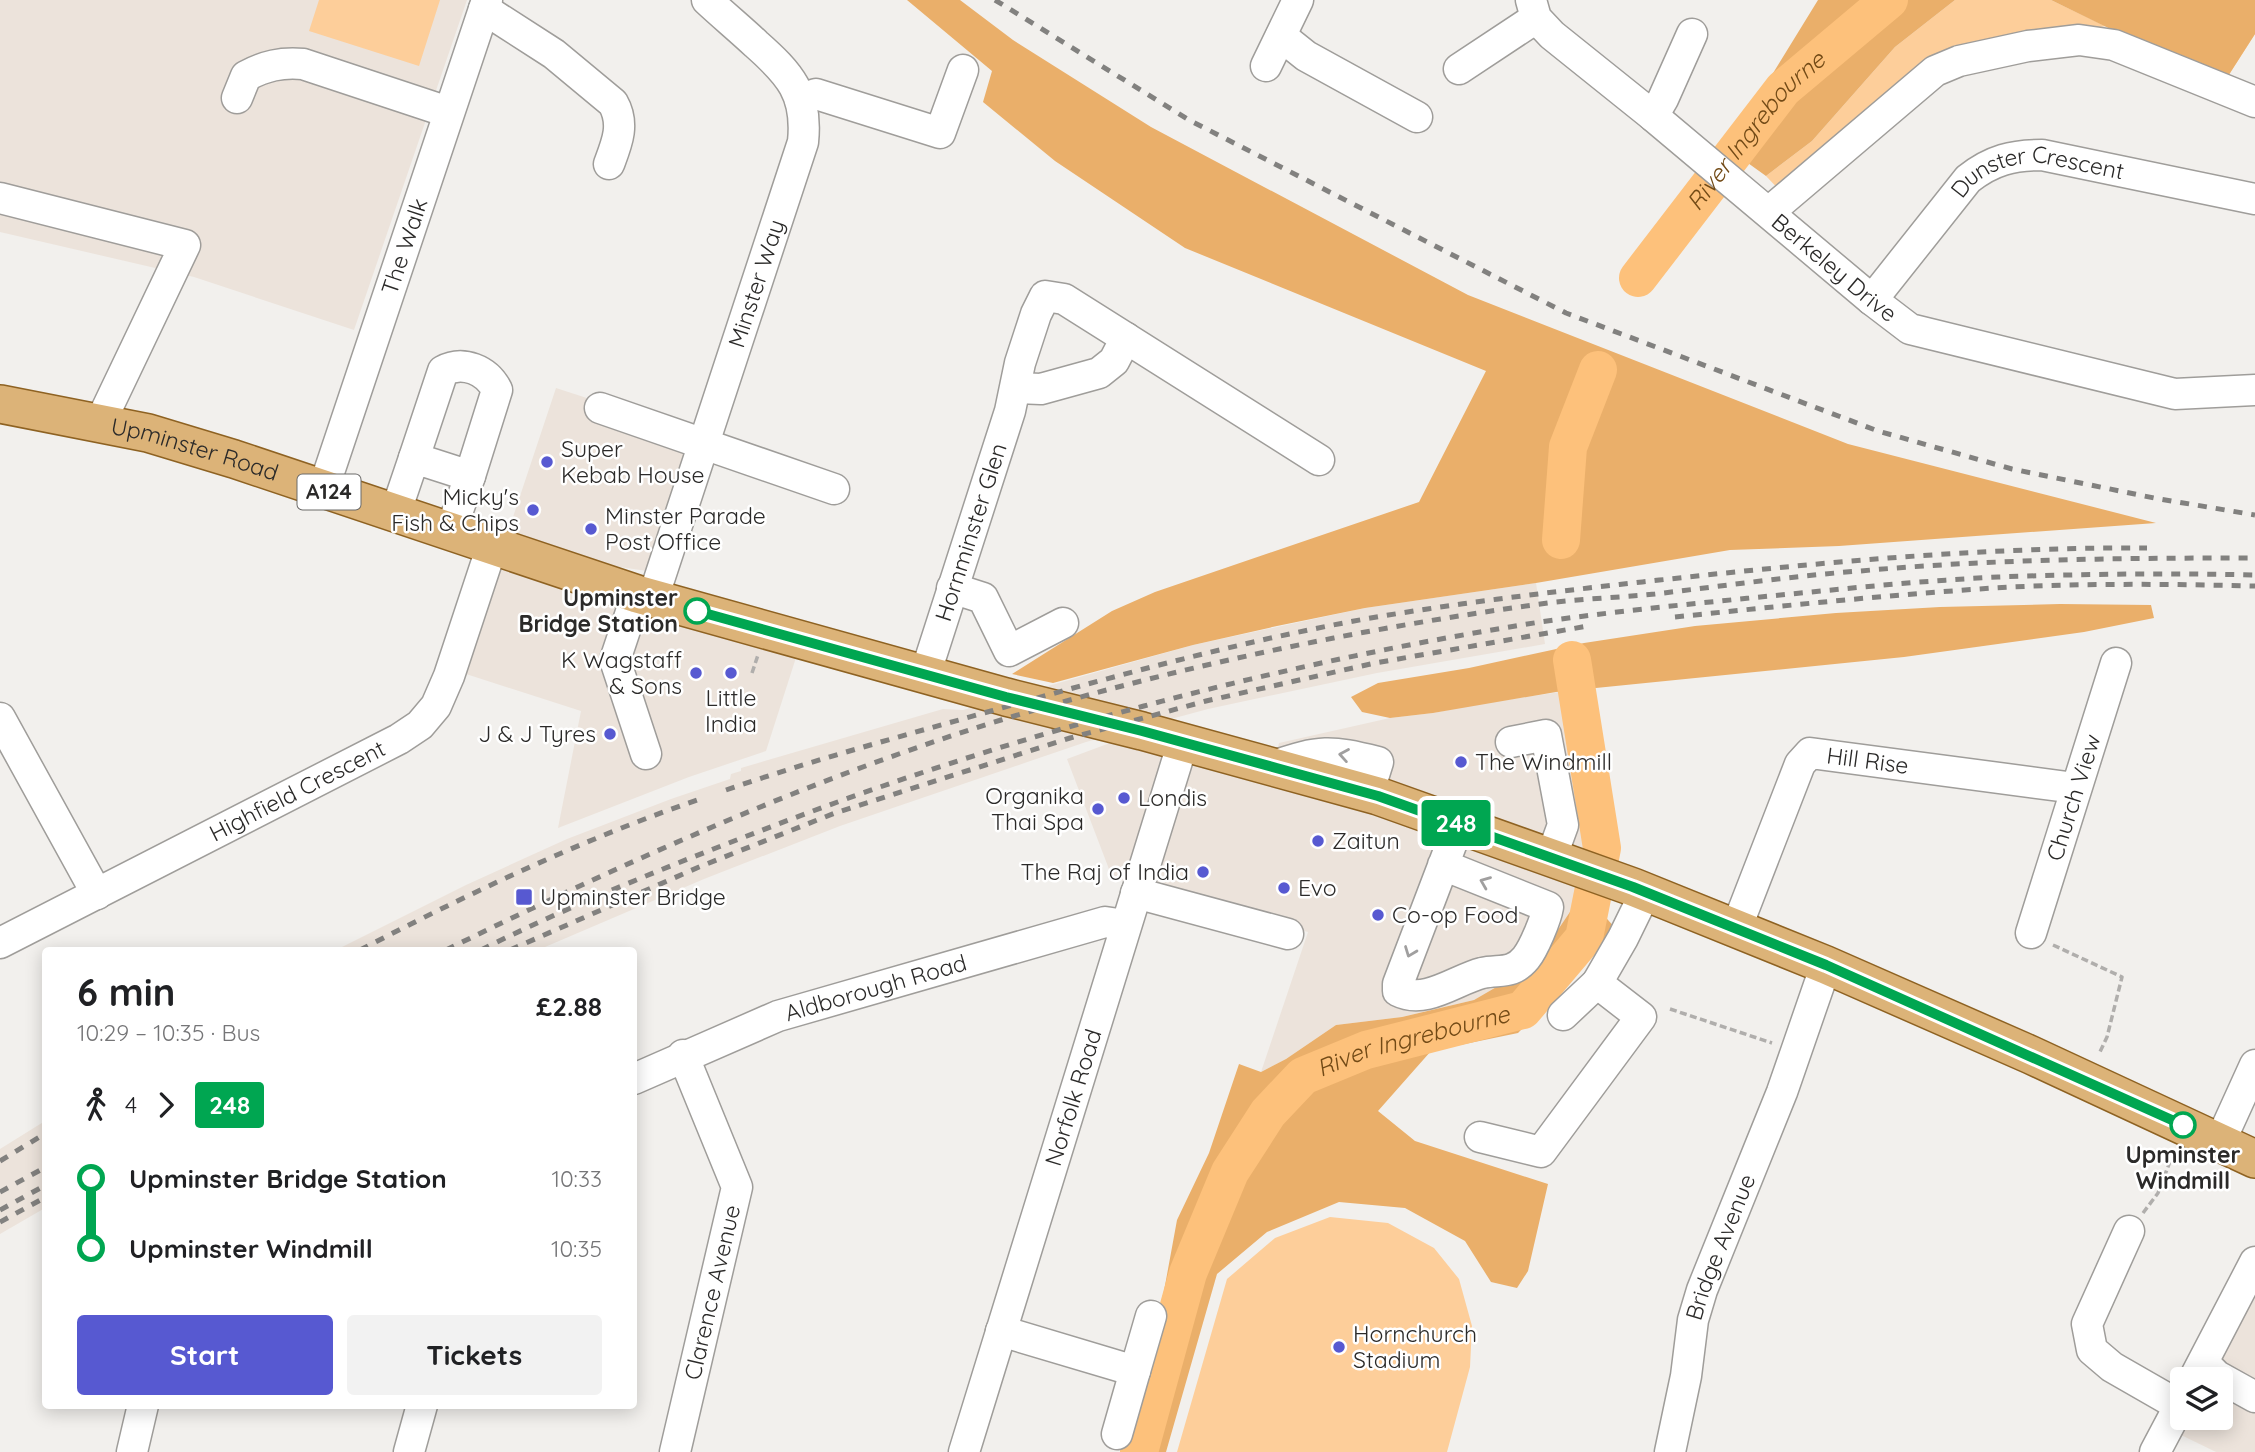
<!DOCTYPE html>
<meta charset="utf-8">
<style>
body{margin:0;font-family:Quicksand,sans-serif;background:#f2f2f2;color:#202124;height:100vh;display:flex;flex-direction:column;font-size:26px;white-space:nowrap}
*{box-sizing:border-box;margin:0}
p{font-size:23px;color:#757577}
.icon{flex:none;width:38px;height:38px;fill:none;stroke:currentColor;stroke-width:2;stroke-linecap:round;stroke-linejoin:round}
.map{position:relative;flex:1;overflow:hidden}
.sheet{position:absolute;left:42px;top:947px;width:595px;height:462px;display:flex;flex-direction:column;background:#fff;border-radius:7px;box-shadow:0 4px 18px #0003}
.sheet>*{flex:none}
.badge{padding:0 14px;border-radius:5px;font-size:24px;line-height:46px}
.tools{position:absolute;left:2170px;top:1367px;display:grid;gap:14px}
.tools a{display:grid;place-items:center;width:63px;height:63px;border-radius:7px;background:#fff;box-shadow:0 4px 18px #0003;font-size:35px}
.map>.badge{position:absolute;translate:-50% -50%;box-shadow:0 0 0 4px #fff}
.legs{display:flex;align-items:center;gap:10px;height:77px;padding:0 35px;font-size:23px}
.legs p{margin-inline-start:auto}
.summary{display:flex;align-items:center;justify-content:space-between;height:119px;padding:0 35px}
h1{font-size:38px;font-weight:700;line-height:52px}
.primary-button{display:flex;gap:14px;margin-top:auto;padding:14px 35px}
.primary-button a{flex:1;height:80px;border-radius:7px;background:#5759d1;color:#fff;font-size:28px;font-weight:700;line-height:80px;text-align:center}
.primary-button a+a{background:#f2f2f2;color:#202124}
ul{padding:0 35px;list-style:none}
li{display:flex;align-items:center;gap:24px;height:70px;font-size:26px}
li i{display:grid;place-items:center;width:10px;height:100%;margin:0 9px;background:currentColor}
li i::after{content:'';width:18px;height:18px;margin:-9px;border:5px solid;border-radius:50%;background:#fff}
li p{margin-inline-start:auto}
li:first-child i{background:linear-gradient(#0000 50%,currentColor 0)}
li:last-child i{background:linear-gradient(currentColor 50%,#0000 0)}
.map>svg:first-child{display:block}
.built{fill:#ece3db}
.green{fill:#fdce9a}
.forest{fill:#eaaf6a}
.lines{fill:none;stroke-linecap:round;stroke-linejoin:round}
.river{stroke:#fdc17b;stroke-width:38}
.minor-casing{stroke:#9f9d9a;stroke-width:33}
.major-casing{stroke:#8e6222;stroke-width:40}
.path{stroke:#b0aeac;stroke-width:3.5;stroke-dasharray:7 3.5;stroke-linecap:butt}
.minor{stroke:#fff;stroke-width:30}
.major{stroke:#dcb378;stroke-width:37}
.rail{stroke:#82817f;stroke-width:5;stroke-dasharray:9 9;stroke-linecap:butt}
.oneway{stroke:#a09f9f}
.line-1-casing{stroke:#fff;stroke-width:16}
.line-1{stroke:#00a651;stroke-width:10}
.poi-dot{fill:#5759d1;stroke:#fff;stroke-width:2.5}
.stop-1-dot{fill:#fff;stroke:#00a651;stroke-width:3.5}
.labels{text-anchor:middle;stroke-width:5;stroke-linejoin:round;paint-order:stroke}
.shield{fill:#fff;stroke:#6b6a69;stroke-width:2}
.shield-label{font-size:21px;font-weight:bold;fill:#2b2a29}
.street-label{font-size:23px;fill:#2b2a29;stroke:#fff}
.poi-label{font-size:23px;fill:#2b2a29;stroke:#fff;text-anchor:start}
.stop-label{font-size:23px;font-weight:bold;fill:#2b2a29;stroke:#fff;text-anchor:end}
.water-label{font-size:24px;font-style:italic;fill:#724a16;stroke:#fff}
</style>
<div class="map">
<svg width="2255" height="1452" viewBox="0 0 2255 1452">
<rect width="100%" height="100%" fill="#f2f0ed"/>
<path class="built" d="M0 0H467L354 330 194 277 0 232Z
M556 388 707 437 661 573 509 551 801 642 766 751 689 777 558 828 581 711 466 674 502 550Z
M1536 583 1545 644 1377 673 1208 709 1086 742 840 826 704 879 538 950H336L466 885 567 839 671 799 730 779 731 774 741 771V768L943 709 963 710 1193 645 1365 608Z
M1574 690 1598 838 1574 906 1534 965 1474 1000 1402 1017 1336 1025 1286 1059 1261 1072 1308 932 1156 892 1112 877 1067 759 1142 731 1273 766 1279 743 1390 718 1433 713 1478 704Z
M45 1121V1208L0 1234V1149Z
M2255 1298V1452H2216L2179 1434 2188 1418H2221V1379H2209Z"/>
<path class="green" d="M319 0H440L419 66 309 31Z
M1955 0H2051L2105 26 2255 0V34L2223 84 2106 26 1961 54 1784 195 1766 176 1812 141 1895 47Z
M1330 1217 1388 1223 1434 1248 1459 1279 1472 1326 1470 1367 1447 1452H1177L1227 1279 1275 1238Z"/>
<path class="forest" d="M907 0H960L1013 40 1151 127 1468 295 1848 444 2156 523 1839 546 1730 550 1536 583 1365 608 1277 626 1193 645 1053 683 1012 674 1112 611 1155 592 1419 502 1486 371 1185 248 1055 161 983 102 992 71Z
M1818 0H1955L1895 47 1812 141 1766 176 1727 148Z
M2051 0H2255V34L2223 84Z
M2060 604 2151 605 2154 618 2084 632 1904 657 1556 692 1433 713 1390 718 1362 712 1351 697 1378 683 1469 668 1584 643 1695 626 1836 613 1940 607Z
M1574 906 1600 911 1617 930 1518 1033 1431 1051 1378 1111 1415 1141 1548 1184 1528 1271 1517 1288 1491 1282 1465 1241 1405 1208 1339 1202 1267 1232 1217 1274 1166 1452H1120L1164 1291 1177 1220 1209 1153 1239 1064 1261 1072 1286 1059 1336 1025 1402 1017 1474 1000 1534 965Z"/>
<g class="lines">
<g class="river">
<path id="s1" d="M1638 278 1783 89 1889 0"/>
<path d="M1561 540 1568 447 1598 370"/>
<path id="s2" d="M1139 1452 1188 1273 1230 1172 1268 1113 1303 1076 1366 1050 1523 1010 1584 938 1602 848 1572 660"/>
</g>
<g class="minor-casing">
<g id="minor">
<path id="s3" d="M1531 0 1536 18 1552 35 1653 116 1872 300 1910 329 2175 394 2255 390"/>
<path d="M484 9 554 54 613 103C625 124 617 143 609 164"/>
<path d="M1281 36 1306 56 1417 117"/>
<path d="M1266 66 1298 0"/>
<path d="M1459 69 1536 18"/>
<path d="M237 98 246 76C265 66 281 62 303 64L448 112"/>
<path d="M800 99 816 94 940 133 963 70"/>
<path d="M1653 116 1663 99 1692 34"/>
<path d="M0 198 185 245 100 423"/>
<path d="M1769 212 1935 71 1959 61 2028 46 2079 40 2114 45 2255 102"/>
<path id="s4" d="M1872 300 1968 179C1992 160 2013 155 2042 155L2255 199"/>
<path d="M1016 388 1041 389 1099 373 1114 361 1126 338"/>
<path d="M600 408 834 489"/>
<path d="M414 458 443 371C463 360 487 370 497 390L470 476"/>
<path id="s5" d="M323 490 487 0"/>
<path d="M395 514 414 458 470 476 450 533"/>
<path d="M952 588 983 598 1009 651 1063 623"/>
<path d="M637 594 615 660 646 754"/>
<path id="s6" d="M653 598 803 142C808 94 790 74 756 44 740 29 723 15 707 0"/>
<path id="s7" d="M925 675 1010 411 1020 363 1036 314 1045 296 1064 299 1319 460"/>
<path d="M0 718 97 894"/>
<path d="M1511 742 1546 735 1563 825 1555 847 1554 858"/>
<path d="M1273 766C1321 750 1329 750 1378 762L1368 794"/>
<path d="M1443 865 1548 907C1546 919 1534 948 1526 958 1512 975 1500 969 1482 973 1455 980 1426 1005 1398 991V984L1459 824"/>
<path d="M1136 893 1288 934"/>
<path id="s8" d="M1736 929 1800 764 1810 753 2075 788"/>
<path id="s9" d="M2031 933 2116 663"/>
<path id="s10" d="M0 943 399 739 420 725 436 706 449 676 492 546"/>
<path d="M1563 1015 1597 983"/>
<path id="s11" d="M634 1079 778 1016 1105 922 1125 925"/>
<path d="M1480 1137 1541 1152 1641 1017 1597 983 1623 938 1645 893"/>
<path d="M2220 1142 2255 1065"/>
<path d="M2129 1231 2087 1324 2092 1350 2112 1367 2180 1406"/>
<path d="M1001 1331 1135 1371 1151 1316"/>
<path d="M2204 1363 2217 1376 2255 1397"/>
<path d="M2194 1379 2255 1262"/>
<path d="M1117 1434 1135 1371"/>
<path d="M132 1452 143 1405"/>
<path d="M409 1452 422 1405"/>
<path id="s12" d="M675 1452 737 1187 683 1055"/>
<path id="s13" d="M964 1452 1183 742"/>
<path id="s14" d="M1670 1452 1686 1376 1693 1320 1702 1290 1782 1092 1826 965"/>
<path d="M2155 1452 2182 1401"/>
</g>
</g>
<g class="major-casing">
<g id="major">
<path id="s15" d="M0 404 148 433 234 459 637 594 1006 697 1142 731 1378 796 1633 887 1826 965 2031 1055 2255 1159"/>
</g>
</g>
<path class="path" d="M752 673 758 655
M2053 945 2122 977 2107 1037 2099 1054
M1670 1009 1772 1043
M2143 1213 2158 1193 2174 1151"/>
<use href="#minor" class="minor"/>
<use href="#major" class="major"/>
<path class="rail" d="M995 0 1189 120 1566 313 1878 431 2012 469 2154 498 2255 515
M1675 617C1781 606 1887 595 1994 588 2080 583 2168 584 2255 586
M726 790C813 760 902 736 991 711 1115 676 1238 642 1365 619 1475 600 1586 588 1697 576 1847 560 1996 547 2147 548
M360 950C470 893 585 838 703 798
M446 950C625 862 810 779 1001 720 1176 667 1353 630 1533 605 1573 599 1615 598 1655 594 1723 586 1792 576 1860 571 1992 559 2123 558 2255 558
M481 950C571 905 666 867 760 831 1011 734 1274 664 1540 622 1610 612 1680 605 1750 598 1832 590 1915 581 1998 577 2083 574 2169 573 2255 575
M510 950 699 867 835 813 1070 738 1206 701 1375 663 1588 626
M0 1161 46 1133
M0 1192 46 1167
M0 1210 46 1185
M0 1222 46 1197"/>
</g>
<defs><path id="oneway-chevron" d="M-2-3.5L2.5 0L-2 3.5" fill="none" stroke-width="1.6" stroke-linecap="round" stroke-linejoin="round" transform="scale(1.75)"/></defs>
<g class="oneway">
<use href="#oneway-chevron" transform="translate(1344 755) rotate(-170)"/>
<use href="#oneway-chevron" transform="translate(1485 882) rotate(-158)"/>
<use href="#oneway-chevron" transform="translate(1410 952) rotate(111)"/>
</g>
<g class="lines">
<g class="line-1-casing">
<path id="line-1" d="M697 611 1006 697 1142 731 1378 796 1633 887 1826 965 2183 1125"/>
</g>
<use href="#line-1" class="line-1"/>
</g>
<g class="poi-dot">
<circle cx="547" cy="462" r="7"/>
<circle cx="533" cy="510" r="7"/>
<circle cx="591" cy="529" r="7"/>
<circle cx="696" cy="673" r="7"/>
<circle cx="731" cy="673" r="7"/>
<circle cx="610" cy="734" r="7"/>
<circle cx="1461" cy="762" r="7"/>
<circle cx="1124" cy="798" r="7"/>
<circle cx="1098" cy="809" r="7"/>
<circle cx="1318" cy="841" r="7"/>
<circle cx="1203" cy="872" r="7"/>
<circle cx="1284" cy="888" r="7"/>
<rect x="515" y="888" width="18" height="18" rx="3.5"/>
<circle cx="1378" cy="915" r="7"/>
<circle cx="1339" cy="1347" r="7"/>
</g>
<g class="stop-1-dot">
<circle cx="697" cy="611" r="12"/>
<circle cx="2183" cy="1125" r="12"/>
</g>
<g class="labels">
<rect class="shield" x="297.5" y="474.5" width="63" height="35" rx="5"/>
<g class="shield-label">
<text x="329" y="499">A124</text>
</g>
<g class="street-label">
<text dy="8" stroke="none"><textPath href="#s4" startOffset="226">Dunster Crescent</textPath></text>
<text dy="8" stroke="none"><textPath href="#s5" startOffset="257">The Walk</textPath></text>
<text dy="8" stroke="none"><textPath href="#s3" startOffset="408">Berkeley Drive</textPath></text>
<text dy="8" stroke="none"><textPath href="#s6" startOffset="331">Minster Way</textPath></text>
<text dy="8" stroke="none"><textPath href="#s15" startOffset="200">Upminster Road</textPath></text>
<text dy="8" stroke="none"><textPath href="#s7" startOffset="150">Hornminster Glen</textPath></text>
<text dy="8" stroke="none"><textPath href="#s8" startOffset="250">Hill Rise</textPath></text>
<text dy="8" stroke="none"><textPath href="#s10" startOffset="334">Highfield Crescent</textPath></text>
<text dy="8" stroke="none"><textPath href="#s9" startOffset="142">Church View</textPath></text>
<text dy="8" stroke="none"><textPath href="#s11" startOffset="259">Aldborough Road</textPath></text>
<text dy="8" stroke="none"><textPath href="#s13" startOffset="371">Norfolk Road</textPath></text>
<text dy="8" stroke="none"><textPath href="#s14" startOffset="212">Bridge Avenue</textPath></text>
<text dy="8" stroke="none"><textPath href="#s12" startOffset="164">Clarence Avenue</textPath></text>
</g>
<g class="poi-label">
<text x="561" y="457">Super<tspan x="561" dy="26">Kebab House</tspan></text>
<text x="519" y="505" text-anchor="end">Micky's<tspan x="519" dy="26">Fish &amp; Chips</tspan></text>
<text x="605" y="524">Minster Parade<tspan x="605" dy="26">Post Office</tspan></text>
<text x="682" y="668" text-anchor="end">K Wagstaff<tspan x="682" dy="26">&amp; Sons</tspan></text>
<text x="731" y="706" text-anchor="middle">Little<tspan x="731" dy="26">India</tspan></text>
<text x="596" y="742" text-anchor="end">J &amp; J Tyres</text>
<text x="1475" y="770">The Windmill</text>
<text x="1084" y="804" text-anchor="end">Organika<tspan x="1084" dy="26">Thai Spa</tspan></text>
<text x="1138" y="806">Londis</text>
<text x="1332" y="849">Zaitun</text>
<text x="1189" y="880" text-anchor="end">The Raj of India</text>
<text x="1298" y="896">Evo</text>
<text x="540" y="905">Upminster Bridge</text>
<text x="1392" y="923">Co-op Food</text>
<text x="1353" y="1342">Hornchurch<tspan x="1353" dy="26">Stadium</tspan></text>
</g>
<g class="stop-label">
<text x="678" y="606">Upminster<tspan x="678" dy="26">Bridge Station</tspan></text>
<text x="2183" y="1163" text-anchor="middle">Upminster<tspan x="2183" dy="26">Windmill</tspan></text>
</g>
<g class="water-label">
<text dy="8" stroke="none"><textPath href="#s1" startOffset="189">River Ingrebourne</textPath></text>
<text dy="8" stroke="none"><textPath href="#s2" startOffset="532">River Ingrebourne</textPath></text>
</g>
</g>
</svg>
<div class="tools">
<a><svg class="icon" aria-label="layers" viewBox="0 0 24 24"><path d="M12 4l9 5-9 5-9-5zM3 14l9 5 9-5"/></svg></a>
</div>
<b class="badge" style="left:1456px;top:823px;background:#00a651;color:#fff">248</b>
<section class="sheet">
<div class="summary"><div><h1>6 min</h1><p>10:29 – 10:35 · Bus</p></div><b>£2.88</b></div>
<div class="legs"><svg class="icon" aria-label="walk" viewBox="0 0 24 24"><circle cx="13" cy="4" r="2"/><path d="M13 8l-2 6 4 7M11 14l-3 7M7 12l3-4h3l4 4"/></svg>4<svg class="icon" aria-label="forward" viewBox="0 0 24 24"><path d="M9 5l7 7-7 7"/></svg><b class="badge" style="background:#00a651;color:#fff">248</b></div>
<ul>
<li><i style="color:#00a651"></i><b>Upminster Bridge Station</b><p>10:33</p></li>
<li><i style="color:#00a651"></i><b>Upminster Windmill</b><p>10:35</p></li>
</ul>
<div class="primary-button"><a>Start</a><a>Tickets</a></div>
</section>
</div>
